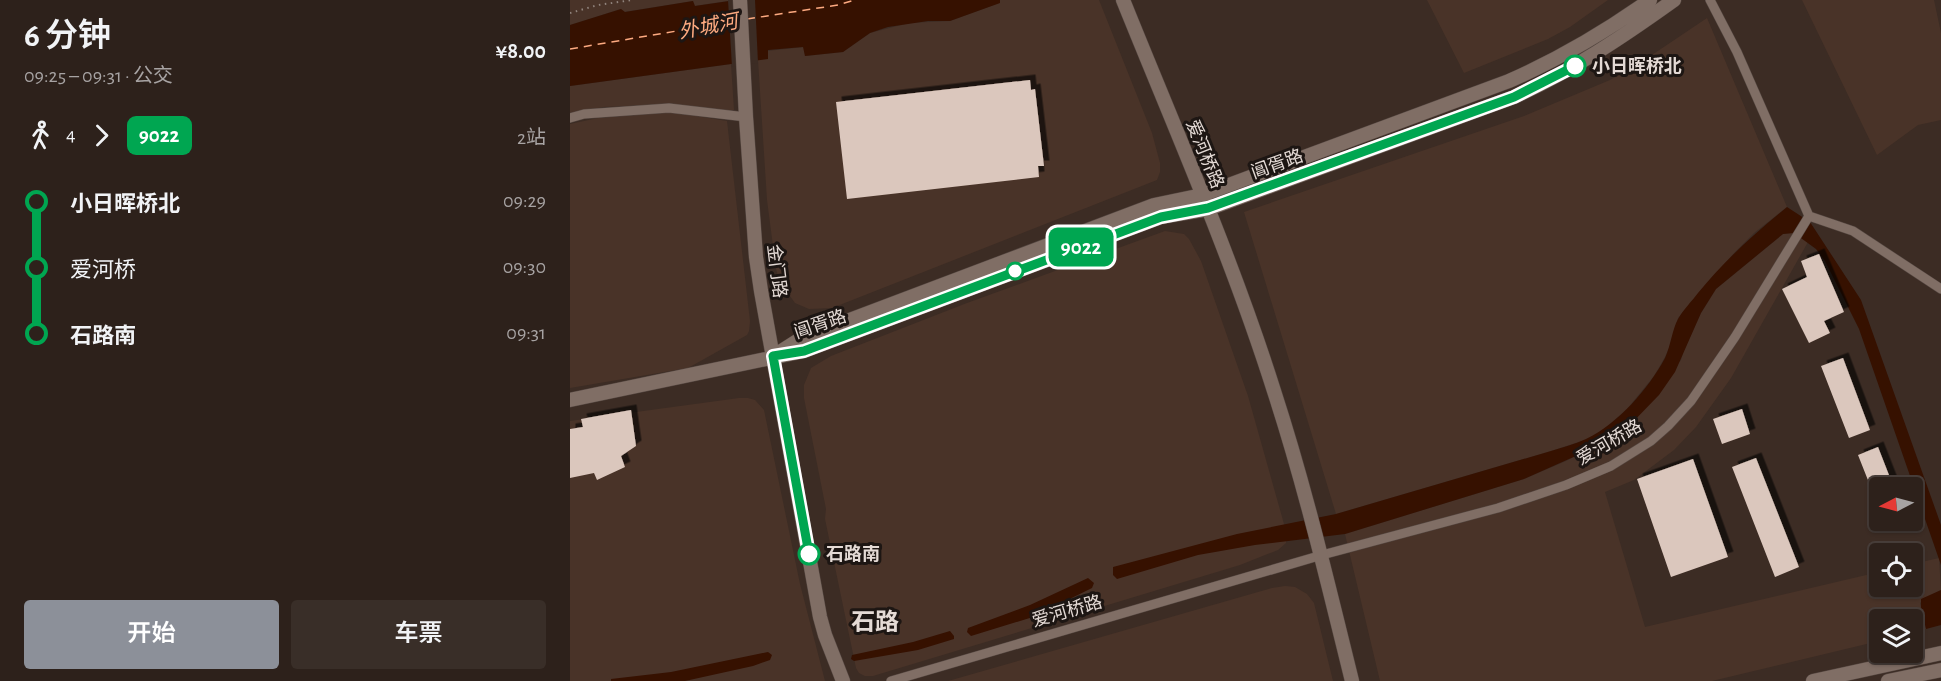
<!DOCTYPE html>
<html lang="zh">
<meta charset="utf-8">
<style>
body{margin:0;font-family:"Alegreya Sans","Noto Sans SC",sans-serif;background:#392e28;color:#f1f3f6;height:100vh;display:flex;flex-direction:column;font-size:22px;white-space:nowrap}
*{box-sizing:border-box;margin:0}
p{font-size:20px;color:#a7a3a3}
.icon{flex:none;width:33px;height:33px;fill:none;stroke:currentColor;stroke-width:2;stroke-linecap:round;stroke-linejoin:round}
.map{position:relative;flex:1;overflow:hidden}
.sheet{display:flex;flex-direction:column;background:#2d211b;width:570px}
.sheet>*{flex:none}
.badge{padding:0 12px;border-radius:9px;font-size:21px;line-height:39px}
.needle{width:39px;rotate:264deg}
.tools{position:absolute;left:1299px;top:477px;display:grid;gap:12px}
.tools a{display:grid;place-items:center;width:54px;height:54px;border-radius:6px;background:#2d211b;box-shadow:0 2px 4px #0004,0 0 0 2px #483e3a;font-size:30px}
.map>.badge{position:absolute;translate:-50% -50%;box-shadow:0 0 0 3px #fff}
.legs{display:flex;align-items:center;gap:9px;height:66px;padding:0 24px;font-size:20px}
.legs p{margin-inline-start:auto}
.head{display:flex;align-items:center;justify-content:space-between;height:102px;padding:0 24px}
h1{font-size:33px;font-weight:600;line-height:45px}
.button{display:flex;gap:12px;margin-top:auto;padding:12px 24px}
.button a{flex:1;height:69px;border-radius:6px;background:#8c9099;color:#fff;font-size:24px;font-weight:600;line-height:69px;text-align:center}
.button a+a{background:#392e28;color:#f1f3f6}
ul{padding:0 24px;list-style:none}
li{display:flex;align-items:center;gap:21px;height:66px;font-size:22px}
li i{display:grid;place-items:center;width:9px;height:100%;margin:0 8px;background:currentColor}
li i::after{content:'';width:15px;height:15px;margin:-8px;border:4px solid;border-radius:50%;background:#2d211b}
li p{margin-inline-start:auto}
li:first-child i{background:linear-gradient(#0000 50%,currentColor 0)}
li:last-child i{background:linear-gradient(currentColor 50%,#0000 0)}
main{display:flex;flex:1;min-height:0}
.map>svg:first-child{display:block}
.built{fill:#493328}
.water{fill:#361100}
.pier{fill:#3c2c24}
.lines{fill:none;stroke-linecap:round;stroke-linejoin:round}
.ferry{stroke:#fdaa80;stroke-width:1.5;stroke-dasharray:8 6;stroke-linecap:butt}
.building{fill:#dbc7bd;filter:url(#shadow)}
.street-casing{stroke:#544741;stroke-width:10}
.secondary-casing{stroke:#544741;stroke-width:15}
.path{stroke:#91847d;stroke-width:2;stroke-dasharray:1.5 4.5;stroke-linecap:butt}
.street{stroke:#806e65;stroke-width:9}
.secondary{stroke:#806e65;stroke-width:14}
.line-1-casing{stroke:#fff;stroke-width:14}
.line-1{stroke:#00a651;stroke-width:9}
.stop-1-dot{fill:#fff;stroke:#00a651;stroke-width:3}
.labels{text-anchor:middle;stroke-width:6;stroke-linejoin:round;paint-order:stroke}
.stop-label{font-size:18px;font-weight:bold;fill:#e4dad5;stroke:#1d1613;text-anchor:start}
.street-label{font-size:18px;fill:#e4dad5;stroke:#1d1613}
.water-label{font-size:20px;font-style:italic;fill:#fdaa80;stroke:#1d1613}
.district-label{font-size:24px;font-weight:bold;fill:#e4dad5;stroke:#1d1613}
</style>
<main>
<section class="sheet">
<div class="head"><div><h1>6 分钟</h1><p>09:25 – 09:31 · 公交</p></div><b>¥8.00</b></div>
<div class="legs"><svg class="icon" aria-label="walk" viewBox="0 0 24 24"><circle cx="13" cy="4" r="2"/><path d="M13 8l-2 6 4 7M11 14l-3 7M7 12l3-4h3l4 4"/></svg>4<svg class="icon" aria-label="forward" viewBox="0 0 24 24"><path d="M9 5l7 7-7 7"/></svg><b class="badge" style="background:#00a651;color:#fff">9022</b><p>2站</p></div>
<ul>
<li><i style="color:#00a651"></i><b>小日晖桥北</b><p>09:29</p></li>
<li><i style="color:#00a651"></i><span>爱河桥</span><p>09:30</p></li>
<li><i style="color:#00a651"></i><b>石路南</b><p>09:31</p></li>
</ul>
<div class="button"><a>开始</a><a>车票</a></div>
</section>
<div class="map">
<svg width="1371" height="681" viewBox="0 0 1371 681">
<defs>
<filter id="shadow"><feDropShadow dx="5.5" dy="-5.5" stdDeviation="0" flood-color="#0009"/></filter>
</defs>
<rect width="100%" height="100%" fill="#3c2c24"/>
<path class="built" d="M0 0H158V1L124 6 123 1 54 12 51 9 0 25Z
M430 0H529L582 133 590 163V172L587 180 262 308 239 309 225 303 210 282 206 269 197 200 188 60 198 59 197 51 234 47 235 56 273 52 300 33 339 23 380 21 429 3Z
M857 0H1038L1000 27 978 39 894 73Z
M1232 0H1364L1371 33V120L1348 125 1307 155Z
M1137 18 1217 207 1184 233 1164 253 1108 318 1103 339 1095 357 1084 376 1057 409 1033 430 1015 440 981 451 766 514 674 212 954 116 1040 80 1067 65Z
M161 64 164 110H145L104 104 33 107 0 114V86Z
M102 112 157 121 180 321 179 331 177 335 118 368 0 388V124L28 118Z
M595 231 614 234 619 239 631 261 678 396 716 531V543L708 550 670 565 303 676H295L289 673 286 668 255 519 256 509 234 398V385L241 368 261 356 397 303Z
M1220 233H1224L1238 242 1161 378 1126 427 1104 450 1064 480 1035 492 1075 627 1309 572 1310 586H1342L1343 564 1369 558 1371 590 1350 603 1356 629 1343 633 1342 620H1310L1309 641 1142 681H810L775 534 954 479 996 461 1044 437 1111 360 1114 350 1131 313 1146 289 1213 234Z
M169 398H178L185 400 194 410 230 584 255 681H0V421Z
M715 586 725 587 737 594 744 603 763 681H378L702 588Z"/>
<path class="water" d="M166 0H430V3L380 21H358L318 27 300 33 273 52 235 56 233 47 198 50V59L0 86V25L51 9 55 12 123 1 125 6Z
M1217 207 1240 222 1291 300 1371 525V565L1289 329 1255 261 1246 249 1224 233 1213 234 1146 289 1131 313 1105 372 1089 395 1058 427 1026 447 954 479 775 534 685 545 628 555 547 579 543 575V567L667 534 766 514 981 451C993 447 1005 444 1016 439 1048 424 1079 388 1095 358 1101 345 1102 330 1108 319 1113 310 1122 301 1128 293 1155 260 1184 234 1217 207Z
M518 578 524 583 522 588 463 617 401 636 397 632 398 628 460 605Z
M1371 590V625L1356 629 1351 607V599Z
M380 631 384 636V639L348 650 284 661 281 659 282 655 343 642Z
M198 652 202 655 200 660 183 666 115 681H41V679L101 672Z"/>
<path class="pier" d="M158 0H185L188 63 162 67Z"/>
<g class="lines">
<path class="ferry" d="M177 19 268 5 285 0
M0 49 166 21"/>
</g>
<path class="building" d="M460 80 461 90 465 89 474 166H468L469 177 277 199 266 102Z
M1249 254 1274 312 1254 321 1260 333 1239 343 1212 289 1237 277 1231 261Z
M1273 358 1300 430 1279 438 1251 366Z
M1172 409 1180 434 1152 444 1143 419Z
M61 410 66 446 51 456 55 467 27 480 24 473 0 478V429L13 427 11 419Z
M1308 447 1324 488H1310L1309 508 1288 455Z
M1186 458 1229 567 1205 577 1162 467Z
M1123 459 1158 557 1101 577 1067 479Z"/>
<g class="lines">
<g class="street-casing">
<path id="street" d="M1140 0 1167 52 1239 216 1283 231 1371 289
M0 118 14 114 99 108 176 117
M321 681 752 555 928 508 996 485 1041 466 1081 441 1098 426 1121 401 1165 337 1239 216"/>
</g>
<g class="secondary-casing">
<path id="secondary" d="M170 0 176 117 186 257 191 291 250 617 255 635 273 681
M553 0C605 129 662 258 704 391 735 486 758 584 782 681
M210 352 232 338 584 205 632 195 939 81C989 59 1035 32 1080 0
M0 400 234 351 591 217 638 209 944 97C1003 70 1051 38 1104 0
M1243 681 1371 653
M1318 681 1371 670"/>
</g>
<path class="path" d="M0 13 28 5 62 0"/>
<use href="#street" class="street"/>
<use href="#secondary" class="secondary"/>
</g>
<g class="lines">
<g class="line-1-casing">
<path id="line-1" d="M239 554 203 356 234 351 591 217 638 208 944 97 1005 66"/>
</g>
<use href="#line-1" class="line-1"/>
</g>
<g class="stop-1-dot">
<circle cx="1005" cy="66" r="10"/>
<circle cx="445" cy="271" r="8"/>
<circle cx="239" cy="554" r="10"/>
</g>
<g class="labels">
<g class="stop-label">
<text x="1022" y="72">小日晖桥北</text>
<text x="256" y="560">石路南</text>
</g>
<g class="street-label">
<text transform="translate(635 154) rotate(68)" y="6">爱河桥路</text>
<text transform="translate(707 164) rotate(-20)" y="6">阊胥路</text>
<text transform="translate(207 271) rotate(83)" y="6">金门路</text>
<text transform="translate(250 324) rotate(-19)" y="6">阊胥路</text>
<text transform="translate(1039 442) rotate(-30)" y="6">爱河桥路</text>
<text transform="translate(497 611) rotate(-16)" y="6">爱河桥路</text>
</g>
<g class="water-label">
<text transform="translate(138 26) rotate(-11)" y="7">外城河</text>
</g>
<g class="district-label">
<text x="305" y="630">石路</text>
</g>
</g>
</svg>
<div class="tools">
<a><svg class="needle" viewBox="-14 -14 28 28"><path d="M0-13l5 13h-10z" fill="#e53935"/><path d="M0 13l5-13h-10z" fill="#a7a3a3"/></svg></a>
<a><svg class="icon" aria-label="locate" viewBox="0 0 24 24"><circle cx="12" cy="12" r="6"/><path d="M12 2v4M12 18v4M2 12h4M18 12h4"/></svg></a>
<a><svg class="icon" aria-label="layers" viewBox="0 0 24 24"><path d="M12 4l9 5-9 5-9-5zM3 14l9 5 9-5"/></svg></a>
</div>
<b class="badge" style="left:511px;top:247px;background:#00a651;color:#fff">9022</b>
</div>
</main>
